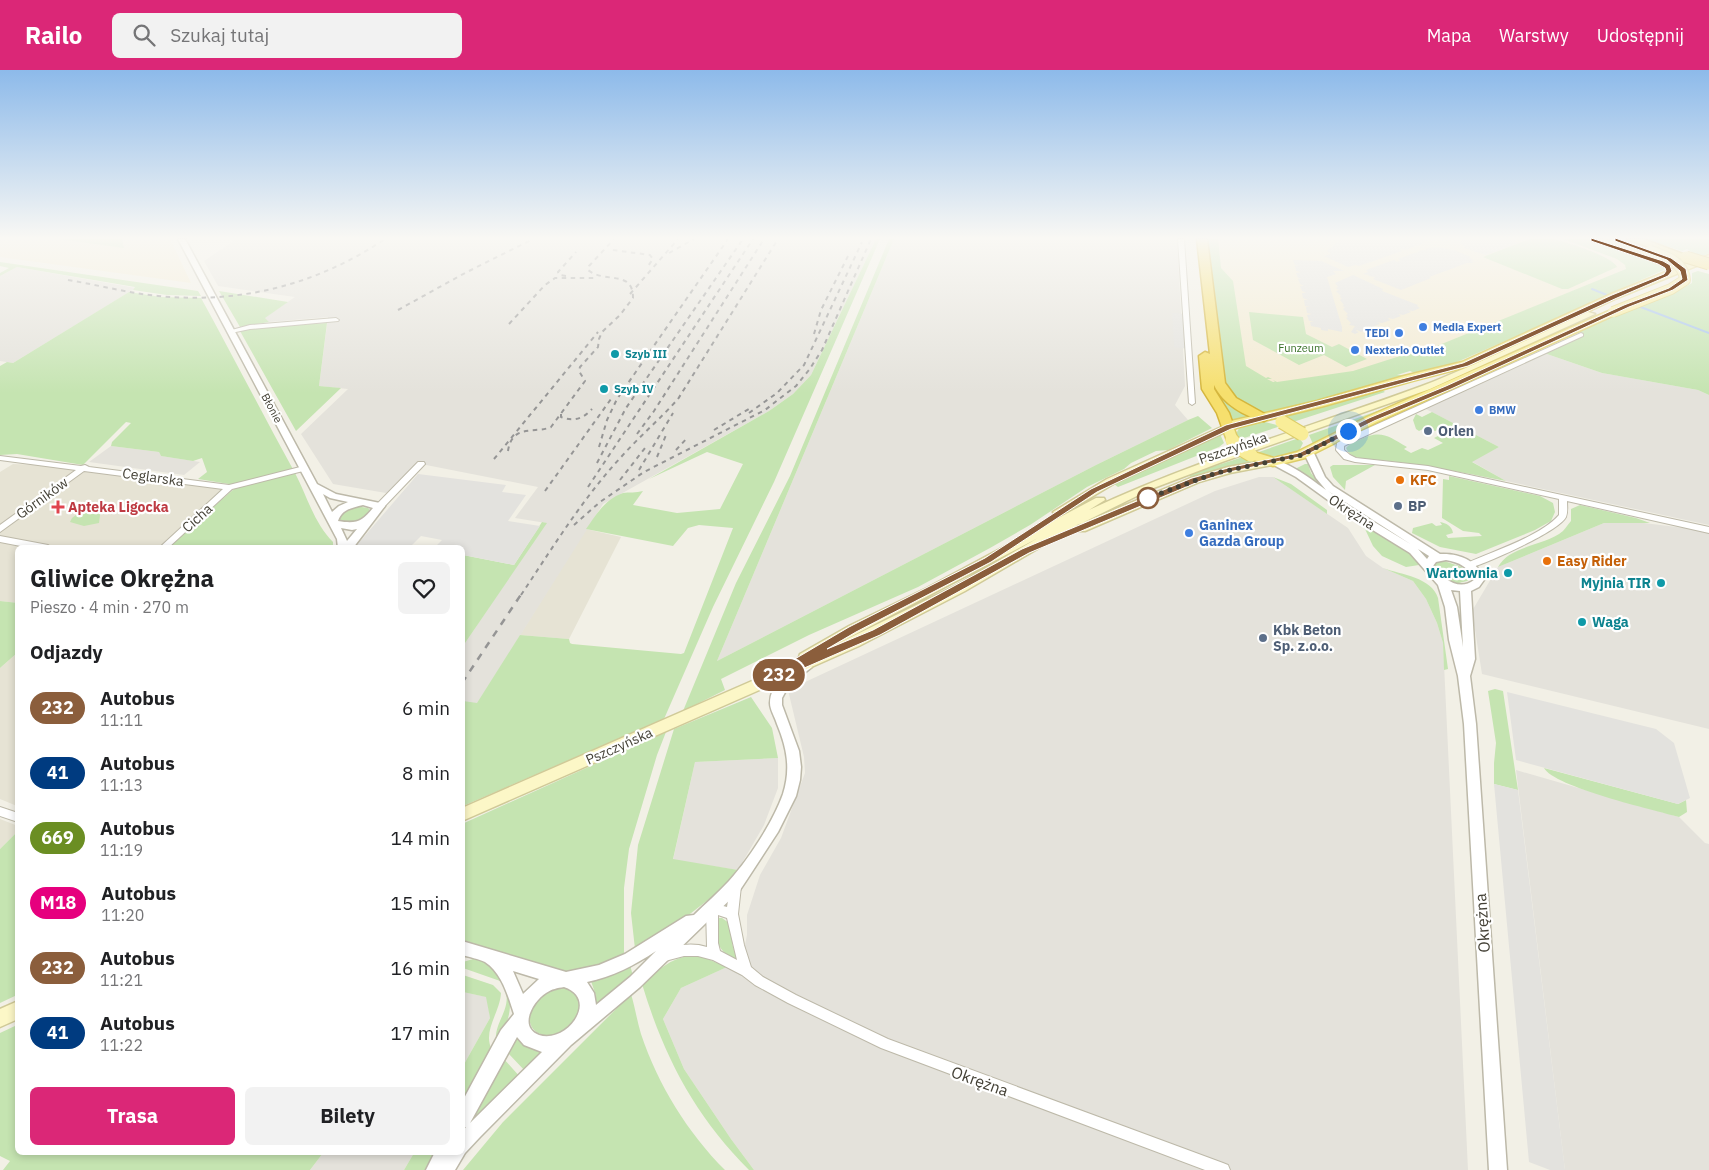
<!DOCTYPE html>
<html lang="pl">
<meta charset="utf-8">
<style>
body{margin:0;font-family:"IBM Plex Sans",sans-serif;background:#f2f2f2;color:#202124;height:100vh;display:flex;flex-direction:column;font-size:19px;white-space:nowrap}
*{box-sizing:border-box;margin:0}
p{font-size:16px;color:#757577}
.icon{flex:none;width:28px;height:28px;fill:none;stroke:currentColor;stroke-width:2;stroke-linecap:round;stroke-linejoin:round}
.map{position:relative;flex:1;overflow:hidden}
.sheet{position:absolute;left:15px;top:475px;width:450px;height:610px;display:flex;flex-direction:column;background:#fff;border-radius:8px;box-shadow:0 2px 8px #0003}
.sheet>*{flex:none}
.badge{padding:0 10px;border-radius:16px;font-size:18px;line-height:32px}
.you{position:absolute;width:25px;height:25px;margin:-12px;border:4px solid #fff;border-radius:50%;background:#1a73e8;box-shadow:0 0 0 8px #1a73e833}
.map>.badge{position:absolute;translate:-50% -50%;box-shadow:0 0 0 2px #fff}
h2{padding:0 15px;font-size:19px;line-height:45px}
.round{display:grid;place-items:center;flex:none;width:52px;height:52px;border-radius:8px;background:#f2f2f2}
.headline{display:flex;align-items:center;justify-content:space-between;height:85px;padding:0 15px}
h1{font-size:24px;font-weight:700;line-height:38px}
.button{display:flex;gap:10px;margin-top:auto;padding:10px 15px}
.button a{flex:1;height:58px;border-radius:8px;background:#db2777;color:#fff;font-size:20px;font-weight:700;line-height:58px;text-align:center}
.button a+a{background:#f2f2f2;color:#202124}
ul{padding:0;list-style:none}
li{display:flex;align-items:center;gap:15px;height:65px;padding:0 15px}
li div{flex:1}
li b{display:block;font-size:19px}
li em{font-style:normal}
li .badge{min-width:55px;font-weight:700;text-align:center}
header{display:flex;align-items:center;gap:30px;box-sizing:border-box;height:70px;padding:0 25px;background:#db2777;color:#fff}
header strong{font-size:24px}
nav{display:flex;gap:28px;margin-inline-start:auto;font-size:18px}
.search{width:350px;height:45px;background:#f2f2f2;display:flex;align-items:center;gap:12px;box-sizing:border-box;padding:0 18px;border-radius:8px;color:#757577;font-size:19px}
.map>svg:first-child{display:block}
.residential{fill:#e6e3d4}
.commercial{fill:#f3ebd2}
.industrial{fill:#e4e2db}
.green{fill:#c5e4b1}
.parking{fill:#e3e2de}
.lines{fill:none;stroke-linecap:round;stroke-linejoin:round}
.stream{stroke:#a5c3ec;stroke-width:2}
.minor-casing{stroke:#bdb9a9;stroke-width:2}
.tertiary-casing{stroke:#bdb9a9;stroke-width:3}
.secondary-casing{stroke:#d0ca98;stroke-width:3}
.primary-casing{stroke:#ddcd69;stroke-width:3}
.motorway-casing{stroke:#d5b63d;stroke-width:3}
.minor{fill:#fff;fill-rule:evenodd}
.tertiary{fill:#fff;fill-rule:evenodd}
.secondary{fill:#fcf7c7;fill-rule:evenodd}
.primary{fill:#f9ed98;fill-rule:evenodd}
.motorway{fill:#f6df6d;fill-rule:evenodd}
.rail-far1{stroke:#959595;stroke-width:2;stroke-dasharray:4.5 4.5;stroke-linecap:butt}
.rail{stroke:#959595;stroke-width:2.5;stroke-dasharray:7 7;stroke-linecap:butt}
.primary-bridge-far1-casing{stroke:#ddcd69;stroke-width:12;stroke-linecap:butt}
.primary-bridge-casing{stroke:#ddcd69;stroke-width:15;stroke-linecap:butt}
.motorway-bridge-casing{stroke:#d5b63d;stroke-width:13;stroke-linecap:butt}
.primary-bridge-far1{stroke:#f9ed98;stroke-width:10}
.primary-bridge{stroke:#f9ed98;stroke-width:13}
.motorway-bridge{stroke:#f6df6d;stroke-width:11}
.line{fill:#8b5e3c;stroke:#fff}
.walk{stroke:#444136;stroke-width:5;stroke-dasharray:0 9}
.shop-dot{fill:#3f7fe0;stroke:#fff;stroke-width:2}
.culture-dot{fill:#0f9aa8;stroke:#fff;stroke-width:2}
.service-dot{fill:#5c6f8a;stroke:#fff;stroke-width:2}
.food-dot{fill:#e8710a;stroke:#fff;stroke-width:2}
.stop-dot{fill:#fff;stroke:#8b5e3c;stroke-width:2.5}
.health-dot{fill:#e0444e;stroke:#fff;stroke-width:2}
.labels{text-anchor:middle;stroke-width:4.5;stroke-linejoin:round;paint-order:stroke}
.far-shop-label{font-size:11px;font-weight:bold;fill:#366cbe;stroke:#fff;text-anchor:start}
.far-park-label{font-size:11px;fill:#3b732c;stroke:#fff}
.far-culture-label{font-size:11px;font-weight:bold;fill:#0d838f;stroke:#fff;text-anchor:start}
.far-street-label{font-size:11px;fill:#444136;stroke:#fff}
.service-label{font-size:14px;font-weight:bold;fill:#4e5e75;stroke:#fff;text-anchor:start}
.street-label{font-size:14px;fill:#444136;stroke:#fff}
.food-label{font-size:14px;font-weight:bold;fill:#c56008;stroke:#fff;text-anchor:start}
.health-label{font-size:14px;font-weight:bold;fill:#be3a42;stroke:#fff;text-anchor:start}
.shop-label{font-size:14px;font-weight:bold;fill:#366cbe;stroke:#fff;text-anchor:start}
.culture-label{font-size:14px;font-weight:bold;fill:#0d838f;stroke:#fff;text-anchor:end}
.near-street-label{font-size:16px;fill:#444136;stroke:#fff}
</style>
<header>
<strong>Railo</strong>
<div class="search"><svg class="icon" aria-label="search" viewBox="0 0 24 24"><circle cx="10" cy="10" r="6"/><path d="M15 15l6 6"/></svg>Szukaj tutaj</div>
<nav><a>Mapa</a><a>Warstwy</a><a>Udostępnij</a></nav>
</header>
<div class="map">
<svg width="1709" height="1100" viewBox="0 0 1709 1100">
<rect width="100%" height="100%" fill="#f2f0e6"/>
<path class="residential" d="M13 394 40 395 233 420 167 477 18 478 17 533 0 531V402Z
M586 459 621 467 569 569 520 565Z
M17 583V736L0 729V598Z
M0 749 18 756 17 762 0 779Z"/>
<path class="commercial" d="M0 169H58L124 177 122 169H170L191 213 0 187Z
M1216 169H1576L1660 196 1312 331 1233 311Z"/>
<path class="industrial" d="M237 169H876L811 305 793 324 769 341 603 434 463 656V576L546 453 515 448 538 417 421 394 392 424 333 414 301 364 348 319 319 316 328 247 269 252 264 248 295 227 218 216 204 191Z
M894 169H1177L1185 316 1175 335 1188 350 1096 395 717 591Z
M17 197 136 218 13 293 0 291V206Z
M1544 283 1602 303 1698 320 1709 325V455L1506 411 1471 391 1499 377 1424 338Z
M111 376 159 382 161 386 200 392 184 405 89 392Z
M1259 407H1273L1348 458 1366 486 1383 498 1413 511 1426 529 1437 553 1443 573 1468 1100H754L731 1069 684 999 663 949 681 918 742 890 747 865V845L760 805 781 768 805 703 804 687 788 620 1215 421Z
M1604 453H1644L1709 461V659L1482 604 1472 541 1498 497Z
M778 688V718L764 755 738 800 673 790 695 692Z
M1516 700 1679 747 1705 773 1709 774V1100H1565Z
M463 922 487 927 490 948 463 996Z
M323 1083H414L404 1100H310Z"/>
<path class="green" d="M58 169H122L124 178Z
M876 169H880L774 412 713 537 664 649 463 736V631L477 633 520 565 569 569 570 573 572 574 681 584 684 583 733 458 699 455 688 458 673 476 586 459C596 445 605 429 623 423 629 422 636 423 643 421L633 435 677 443 720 439 743 394 707 382 649 409 769 341 793 324 811 305Z
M889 169H894L717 591 1096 395 1188 350 1198 346 1212 358 1168 380 1156 381 1131 393 1124 399 1087 417 1030 455 990 478 918 517 809 565 721 609 725 620 683 641 736 513 790 406Z
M1206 169H1218L1221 198 1233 211 1246 296 1266 308 1268 307 1272 309H1267L1273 312H1275L1273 310 1277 312 1353 301 1400 286 1422 282 1626 199 1625 195 1617 189 1563 169H1590L1658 192 1666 199 1590 232 1588 235 1450 295 1417 304 1410 301 1397 305H1405V308L1348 324 1264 343 1244 336 1226 319Z
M1529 169C1537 169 1545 169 1553 169 1565 171 1613 187 1617 197L1568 219H1562L1483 187Z
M1645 169H1709V183L1700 187 1687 179 1682 181Z
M0 192 198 221 201 226 167 225 133 220 135 217 17 197 0 206V203L9 198 0 196Z
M1698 201 1709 204V325L1698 320 1602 303 1544 283 1583 266 1575 262 1631 238 1670 225 1692 213V203Z
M219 221 288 232 265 248 269 252 240 257Z
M129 222 161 227 201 228C233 286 263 345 295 403 307 426 314 453 333 472V477H167L234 419 229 414 198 409 207 402 202 388 193 391 161 386 159 382 111 376 112 372 131 353 126 352 83 395 17 384 0 385V296L7 292 13 293Z
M1249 242 1303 247 1306 264 1332 277 1339 274 1367 289 1346 297 1324 285 1299 295 1253 270Z
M327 253 319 316 341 318 296 361 240 261 255 257Z
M1214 309 1253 346 1232 352 1214 321Z
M1382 320 1385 322 1290 353 1274 348Z
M1386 338 1388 339 1315 374H1313L1309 365Z
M1432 342 1499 377 1472 392 1506 411C1460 402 1415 393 1369 389 1360 388 1350 388 1346 378 1349 374 1354 372 1359 370 1381 359 1388 366 1407 377L1404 379 1411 383 1422 378 1428 380 1443 373 1434 368 1438 366 1441 367 1448 363 1440 359 1435 361 1427 357 1419 361 1416 359 1413 350 1416 344 1422 347Z
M1261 351 1281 356 1238 370 1236 364 1239 358Z
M1220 364 1224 373 1219 377 1118 417 1114 414Z
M1299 368 1303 373 1299 381C1283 386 1273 389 1256 383Z
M1243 387 1254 392 1221 398 1191 407 1187 405Z
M1305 394H1308L1311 403 1322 416 1430 486 1427 487 1336 429 1295 399Z
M1333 395H1375L1346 411 1345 420 1333 407 1330 397Z
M1449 406 1540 426 1553 433 1555 442 1551 451 1535 460 1476 484 1440 477 1412 463 1413 458 1432 453 1436 456 1442 455 1440 452C1446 453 1452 456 1453 463L1446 465 1448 468 1482 466 1479 463 1463 461 1442 448 1443 409 1449 410Z
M1273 407 1291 414 1327 440V444Z
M1580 435 1636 448 1650 453H1604L1498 497C1510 475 1545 476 1563 461 1566 458 1568 454 1571 451V439Z
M88 436 101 438 99 453 84 456 70 452 72 448Z
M356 436 368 438 370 440V445L352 454 340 451V445L346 440Z
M1354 448 1414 485 1419 495 1406 497 1382 486 1373 476 1365 459Z
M542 452 547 453 463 576V485L514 495Z
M1441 490 1462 497 1470 505V509L1467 511 1459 513 1457 515 1452 514 1435 500V492Z
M1383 498C1402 505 1431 507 1438 528L1448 599 1444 600 1443 573 1437 553 1426 529 1413 511Z
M0 531 18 533 17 583 0 598Z
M1495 619 1503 621 1518 720 1494 714V693L1496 673 1488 621Z
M751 627 772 658 778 688 695 692 673 789 738 800 717 823 686 847 635 879 631 843 638 775 674 659Z
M666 662 657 685 629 779 624 818V886L596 897 569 902 547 898 463 870 462 754Z
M1544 698 1678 734 1686 730 1687 742 1679 747C1654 740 1554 717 1544 698Z
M17 762V925L0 933V779Z
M719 848H722L729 853 733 877 737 887 736 890C717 882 713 867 719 848Z
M698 885 727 897 681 918 663 949 684 999 731 1069 754 1100H749C695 1046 664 987 642 914 661 898 672 886 698 885Z
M473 889C494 890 511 914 510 934 510 949 504 960 496 971 494 949 515 939 503 912L463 898V892Z
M630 895 633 906 596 937V926L591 911Z
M463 905 493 915 501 923C500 943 482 961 492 980L463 1034V996L490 948 486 927 463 922Z
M563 915C566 917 571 918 574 920 596 936 561 977 538 963 522 954 531 928 544 921 550 918 557 917 563 915Z
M631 924C635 937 637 951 641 964 658 1015 688 1063 725 1100H463L503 1052Z
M17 955 18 1082 323 1083 310 1100H3L10 1091 0 1086V963Z
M516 965 530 978 547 982 526 1002 507 982Z
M503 988 521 1008 464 1064Z
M414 1083H436L426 1100H404Z"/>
<path class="parking" d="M1341 169H1421L1420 172 1423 173 1417 176 1412 175 1415 176 1406 180 1399 179 1402 181 1359 196 1356 195 1348 197 1324 186 1331 184 1327 181Z
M1462 169H1508L1518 173 1486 185 1464 178 1465 177 1460 173Z
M1435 177 1454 180 1471 187 1469 188 1474 190 1471 191 1473 193H1467L1429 207 1431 208 1401 220 1373 209 1375 207 1368 206 1369 205 1363 204 1368 202 1366 200 1394 190 1397 192 1401 190 1398 189 1423 180 1427 181 1425 179Z
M1293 190 1321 191 1344 201H1333L1336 204 1327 207 1342 257V262L1328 259V261L1321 260V258L1311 256 1310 252 1314 251H1309L1307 245 1312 244 1307 243 1306 237H1310L1305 236 1304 230H1308L1303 228 1302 223H1306L1302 221 1300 216H1304L1300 214 1298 209H1302L1298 208 1296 203 1301 202 1296 201 1295 196H1299L1295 195Z
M1353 205 1383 219 1382 221 1418 235 1417 236 1420 238 1413 241 1408 240 1411 242 1403 245 1398 244 1401 246 1393 249 1389 248 1388 249 1391 250 1382 253 1377 252 1380 254 1372 257 1367 256 1370 258 1361 262 1357 260 1356 261 1359 262 1355 264 1351 262 1355 256 1349 255 1351 253 1346 248 1348 247 1346 245 1348 244 1343 239 1345 237 1342 236 1344 235 1340 230 1342 228 1339 227 1341 226 1336 221 1339 220 1336 218 1338 217 1335 213Z
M1172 243 1187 244 1189 279 1174 277Z
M418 404 506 415 502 422 526 425 508 451 540 456 514 495 463 485 462 478 435 477 442 470 421 466 410 477 356 476Z
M1507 622 1656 659 1674 673 1690 728 1678 734 1516 690Z
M1494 714 1518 720 1565 1100H1550L1529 1092Z"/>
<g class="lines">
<path class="stream" d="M1592 219 1607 225
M1638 236 1709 263"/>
<g class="minor-casing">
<path id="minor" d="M1178 169H1184L1195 333 1192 335 1189 333Z
M336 248 339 250 338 251 250 259 231 263 228 261 250 255Z
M1581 263 1583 264V266L1350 373 1344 376V380L1350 385 1356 388 1428 396 1709 457V463L1567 431C1567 436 1568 442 1566 447 1558 462 1489 492 1470 498L1466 495 1467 493C1493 481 1541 466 1559 445V429L1428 400 1355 392 1344 389 1336 380 1337 373 1344 369Z
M0 386 81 396 85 395 89 397 229 415 304 396 308 398 307 400 232 419 168 478H159L223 419 84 401 0 462V455L76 400 0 390Z
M418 392H424L425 394 383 438H377L376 436 377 434Z
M0 466 48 475 52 478H31L0 472Z
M0 737 18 743V752L0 746Z
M735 811 739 812 741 816 738 844 744 875 751 897 763 907 796 925 888 969 1223 1093 1228 1095 1230 1100H1205L881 978 788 933 755 915 742 905 713 890 698 886H684L665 891 661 889 659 885 661 881C676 875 691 872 707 877L706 838 708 834 712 833 727 837 731 812ZM718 845 727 848 737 890 720 881 718 873Z"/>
</g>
<g class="tertiary-casing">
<path id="tertiary" d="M178 169H185L317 414 336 424 380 433 385 436 353 478H338L337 469ZM323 424 330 428 348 432 339 436 332 442ZM363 435 373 438C362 452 356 454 338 451 342 439 352 438 363 435ZM341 458 352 460 357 459 347 471Z
M1308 378 1313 381 1325 407 1333 416 1440 484C1460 483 1478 491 1484 510L1479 517 1471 521 1475 589 1470 606 1476 654 1507 1100H1489L1464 654 1458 606 1449 570 1445 537 1438 515 1410 483 1350 446 1296 407 1268 392 1270 390C1284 388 1314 411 1326 420L1316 408 1303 381ZM1328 421 1412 475 1358 442ZM1418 479 1429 486 1427 489ZM1446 490C1459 492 1469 497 1474 510 1459 522 1442 508 1433 496L1436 492ZM1451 520 1460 521 1463 577 1457 537Z
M806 593 810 594 812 597 789 615 782 628V635L799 681 801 697 800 710 796 726 778 762 748 808 740 820 640 917 571 975 480 1067 465 1083 455 1100H426L435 1082H462V1062L466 1057 462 1058V1032L501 960 514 944C508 926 502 903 485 892 479 889 469 887 462 885V871L566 902 599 895 625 884 686 846 694 845C705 834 718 823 729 811 749 789 773 752 783 724 791 699 787 678 777 654 775 647 770 640 770 633 770 614 790 598 806 593ZM656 881 630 907 596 935 594 923 587 912C612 907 635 895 656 881ZM513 901 539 909 523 924ZM564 917C600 929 567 974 539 965 518 957 533 931 546 923 552 919 557 918 564 917ZM517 967 524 975 542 982 470 1053Z"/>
</g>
<g class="secondary-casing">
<path id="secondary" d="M1588 242 1595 244 1430 319 1222 392 1151 419 1080 454 965 521 859 576 462 751V738L800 590 799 587 800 584 849 556 927 518 1096 428H1104L1105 430 1089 440C1197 389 1311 357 1422 316 1477 295 1534 266 1588 242ZM1038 468 957 515 833 576Z
M1228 354 1233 357 1232 359 1115 413 1063 444H1055L1053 442 1107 409Z
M1273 389 1278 392 1277 394 1230 403 1199 412 1085 461H1077L1075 458 1077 455 1191 408 1228 397Z
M18 931V949L0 957V939Z"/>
</g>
<g class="primary-casing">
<path id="primary" d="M1597 169C1627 169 1663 198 1691 192 1697 191 1703 187 1709 185V191L1617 228 1470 296 1412 311 1324 336 1239 357 1234 359 1238 370 1236 373H1228L1222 357 1231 351 1317 331 1404 306 1462 292 1611 224 1678 197 1662 195Z
M1613 239 1617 240V244L1375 353 1305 388 1273 396 1247 388 1245 385 1251 381 1274 388 1297 382 1367 347Z"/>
</g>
<g class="motorway-casing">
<path id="motorway" d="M1197 169H1207L1225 313 1236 328 1270 347 1264 351C1244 346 1223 334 1214 315V319L1229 343 1234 357 1228 361 1222 357 1217 343 1202 319 1199 286 1205 282 1210 284Z
M1627 169H1643L1691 187 1690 189H1682Z"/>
</g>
<use href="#minor" class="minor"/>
<use href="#tertiary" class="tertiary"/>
<use href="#secondary" class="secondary"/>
<use href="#primary" class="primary"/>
<use href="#motorway" class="motorway"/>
<path class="rail-far1" d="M613 180 650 185 653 189 648 196
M669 183 694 169
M566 206 559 205 558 202 576 182
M68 210C98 215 128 223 158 226 241 234 316 215 385 169
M630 224 678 169
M398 240 465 203 533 169
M509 254 545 215 555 208H597
M814 264 821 240 848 186
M749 343 777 323 804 295 862 172
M561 344V347C573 352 583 349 592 339
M714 360 752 337
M637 364 654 341 764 169
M599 377 607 350 617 329 728 169
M676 380 688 367
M508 381C512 353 536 364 551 357L585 311 579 301 580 297 598 277 599 269 602 262 620 245 633 228C633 199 605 214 588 200L589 196 614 169
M657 387 666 365
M494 389 598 262
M597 393 626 338 743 169
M639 400 673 343
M620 410 645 378
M588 417 753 169
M545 421 611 329
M574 455 600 432 644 402 765 340 796 316 809 300 822 280 871 169
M521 525C553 477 583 428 622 386 640 366 660 349 678 329L778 169"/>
<path class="rail" d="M462 613 522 523"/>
<g class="primary-bridge-far1-casing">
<path id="primary-bridge-far1" d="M1613 242 1671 219 1685 210C1684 192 1665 186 1650 181"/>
</g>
<g class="primary-bridge-casing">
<path id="primary-bridge" d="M1282 352 1302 364
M1232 370 1239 378 1251 385"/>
</g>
<g class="motorway-bridge-casing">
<path id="motorway-bridge" d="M1686 187 1709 194"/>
</g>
<use href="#primary-bridge-far1" class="primary-bridge-far1"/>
<use href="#primary-bridge" class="primary-bridge"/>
<use href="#motorway-bridge" class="motorway-bridge"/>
</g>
<linearGradient id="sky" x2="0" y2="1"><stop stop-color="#8dbaea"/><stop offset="0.52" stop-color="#f9f8f4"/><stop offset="1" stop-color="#f9f8f4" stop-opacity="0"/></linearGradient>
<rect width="1709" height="323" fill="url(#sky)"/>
<path class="line" d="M1591 168 1663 191 1670 195 1672 201 1668 206 1617 228 1468 296 1231 359 1097 422 991 492 856 562 827 579 873 560 1022 479 1192 408 1228 398 1299 383 1369 348 1446 316 1624 235 1669 218 1682 209 1680 201 1667 190 1615 171V168L1671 188 1686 199 1688 210 1673 220 1629 237 1451 319 1374 351 1304 386 1229 402 1198 412 1029 483 880 565 779 609 775 610 770 606 771 603 849 557 985 488 1091 419 1226 355 1463 293 1612 225 1664 204 1666 201 1665 198 1658 194 1591 171Z"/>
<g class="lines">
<path class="walk" d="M1148 428 1142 430 1216 403 1302 385 1348 361"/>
</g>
<g class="shop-dot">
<circle cx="1423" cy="257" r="5"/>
<circle cx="1399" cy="263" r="5"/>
<circle cx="1355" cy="280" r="5"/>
<circle cx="1479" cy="340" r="5"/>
<circle cx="1189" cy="463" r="5"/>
</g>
<g class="culture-dot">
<circle cx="615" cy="284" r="5"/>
<circle cx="604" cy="319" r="5"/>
<circle cx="1508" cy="503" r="5"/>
<circle cx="1661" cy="513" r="5"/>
<circle cx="1582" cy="552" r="5"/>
</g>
<g class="service-dot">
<circle cx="1428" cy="361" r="5"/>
<circle cx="1398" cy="436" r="5"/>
<circle cx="1263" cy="568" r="5"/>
</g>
<g class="food-dot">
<circle cx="1400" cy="410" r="5"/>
<circle cx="1547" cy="491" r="5"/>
</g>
<circle class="stop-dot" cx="1148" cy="428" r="10"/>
<path class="health-dot" d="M55.5 429.5h5v5h5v5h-5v5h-5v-5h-5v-5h5z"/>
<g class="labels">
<g class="far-shop-label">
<text x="1433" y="261">Media Expert</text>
<text x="1389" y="267" text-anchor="end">TEDi</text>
<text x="1365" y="284">Nexterio Outlet</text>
<text x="1489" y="344">BMW</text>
</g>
<g class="far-park-label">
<text x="1301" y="282">Funzeum</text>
</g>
<g class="far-culture-label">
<text x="625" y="288">Szyb III</text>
<text x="614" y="323">Szyb IV</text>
</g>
<g class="far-street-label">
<text transform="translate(272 338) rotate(62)" y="4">Błonie</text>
</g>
<g class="service-label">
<text x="1438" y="366">Orlen</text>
<text x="1408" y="441">BP</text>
<text x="1273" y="565">Kbk Beton<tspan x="1273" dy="16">Sp. z.o.o.</tspan></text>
</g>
<g class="street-label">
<text transform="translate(1233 378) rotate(-19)" y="5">Pszczyńska</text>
<text transform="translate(153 407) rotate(8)" y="5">Ceglarska</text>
<text transform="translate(42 428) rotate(-36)" y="5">Górników</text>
<text transform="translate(1352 442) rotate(33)" y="5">Okrężna</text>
<text transform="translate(197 448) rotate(-42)" y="5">Cicha</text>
<text transform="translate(619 676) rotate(-24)" y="5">Pszczyńska</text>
</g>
<g class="food-label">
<text x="1410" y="415">KFC</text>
<text x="1557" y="496">Easy Rider</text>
</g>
<g class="health-label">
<text x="68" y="442">Apteka Ligocka</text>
</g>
<g class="shop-label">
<text x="1199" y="460">Ganinex<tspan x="1199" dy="16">Gazda Group</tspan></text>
</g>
<g class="culture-label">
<text x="1498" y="508">Wartownia</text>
<text x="1651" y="518">Myjnia TIR</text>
<text x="1592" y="557" text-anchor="start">Waga</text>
</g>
<g class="near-street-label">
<text transform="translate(1482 853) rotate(-94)" y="6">Okrężna</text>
<text transform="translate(980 1011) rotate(20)" y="6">Okrężna</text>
</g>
</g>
</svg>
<div class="you" style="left:1348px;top:361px"></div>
<b class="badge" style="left:779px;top:605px;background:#8b5e3c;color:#fff">232</b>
<section class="sheet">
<div class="headline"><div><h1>Gliwice Okrężna</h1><p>Pieszo · 4 min · 270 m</p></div><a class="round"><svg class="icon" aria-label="heart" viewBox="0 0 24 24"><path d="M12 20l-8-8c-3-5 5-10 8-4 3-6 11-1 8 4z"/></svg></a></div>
<h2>Odjazdy</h2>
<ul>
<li><span class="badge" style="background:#8b5e3c;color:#fff">232</span><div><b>Autobus</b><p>11:11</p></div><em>6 min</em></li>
<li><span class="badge" style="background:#003b80;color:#fff">41</span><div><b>Autobus</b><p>11:13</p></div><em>8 min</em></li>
<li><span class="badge" style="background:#6b8e23;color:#fff">669</span><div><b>Autobus</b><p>11:19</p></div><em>14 min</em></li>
<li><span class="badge" style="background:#e6007e;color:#fff">M18</span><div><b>Autobus</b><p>11:20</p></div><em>15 min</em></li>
<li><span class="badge" style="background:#8b5e3c;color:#fff">232</span><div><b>Autobus</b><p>11:21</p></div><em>16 min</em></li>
<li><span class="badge" style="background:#003b80;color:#fff">41</span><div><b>Autobus</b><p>11:22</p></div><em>17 min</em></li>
</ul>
<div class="button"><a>Trasa</a><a>Bilety</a></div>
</section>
</div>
